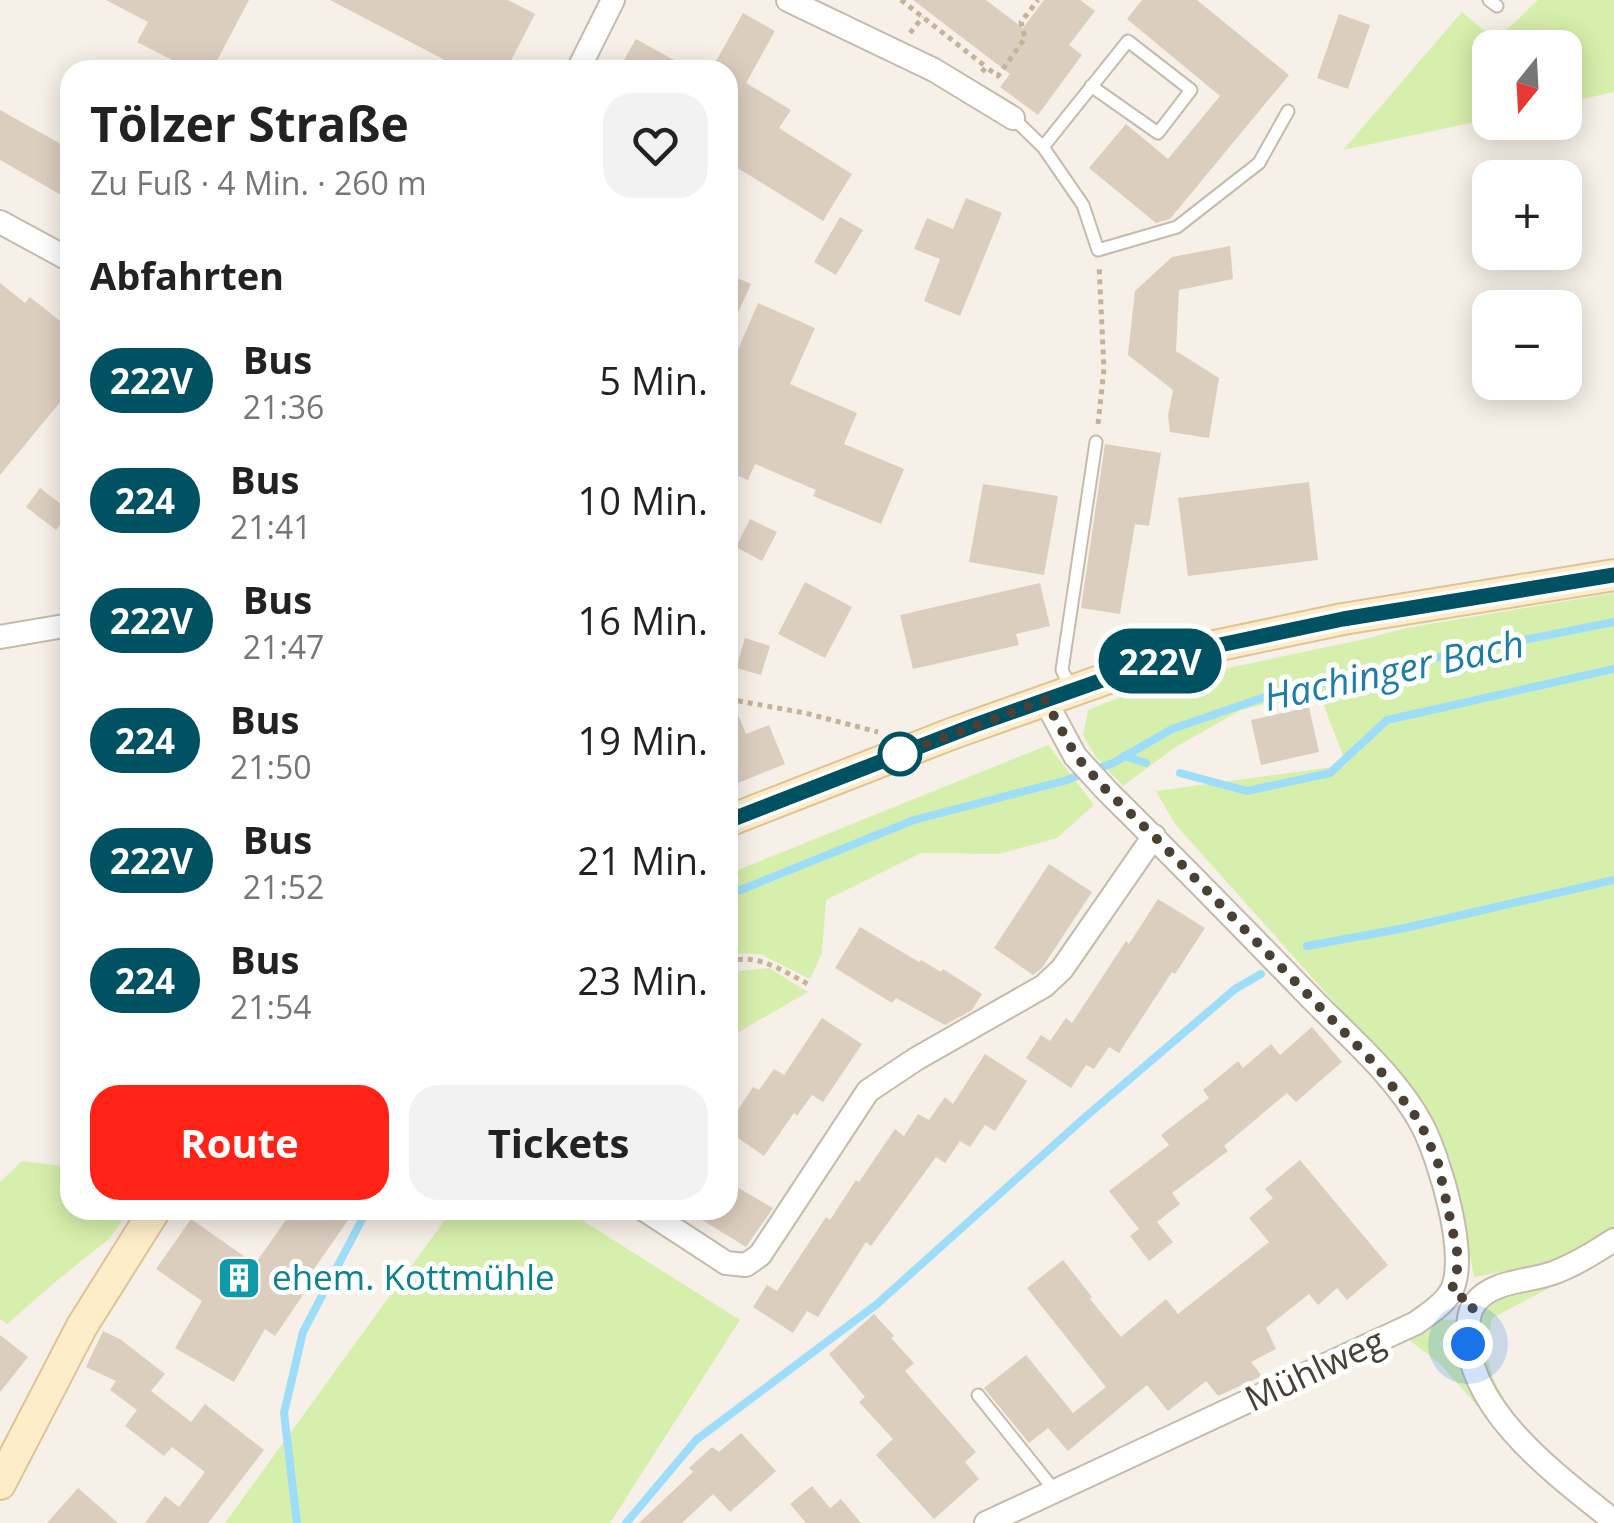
<!DOCTYPE html>
<html lang="de">
<meta charset="utf-8">
<style>
body{margin:0;font-family:"Open Sans",sans-serif;background:#f2f2f2;color:#222;height:100vh;display:flex;flex-direction:column;font-size:38px;white-space:nowrap}
*{box-sizing:border-box;margin:0}
p{font-size:32px;color:#767676}
.icon{flex:none;width:55px;height:55px;fill:none;stroke:currentColor;stroke-width:2;stroke-linecap:round;stroke-linejoin:round}
.map{position:relative;flex:1;overflow:hidden}
.details{position:absolute;left:60px;top:60px;width:678px;height:1160px;display:flex;flex-direction:column;background:#fff;border-radius:30px;box-shadow:0 5px 25px #0003}
.details>*{flex:none}
.badge{padding:0 20px;border-radius:32px;font-size:35px;line-height:65px}
.needle{width:65px;rotate:198deg}
.tools{position:absolute;left:1472px;top:30px;display:grid;gap:20px}
.tools a{display:grid;place-items:center;width:110px;height:110px;border-radius:20px;background:#fff;box-shadow:0 5px 25px #0003;font-size:50px}
.you{position:absolute;width:50px;height:50px;margin:-25px;border:8px solid #fff;border-radius:50%;background:#1a73e8;box-shadow:0 0 0 15px #1a73e833}
.map>.badge{position:absolute;translate:-50% -50%;box-shadow:0 0 0 5px #fff}
h2{padding:0 30px;font-size:38px;line-height:90px}
.round{display:grid;place-items:center;flex:none;width:105px;height:105px;border-radius:30px;background:#f2f2f2}
.head{display:flex;align-items:center;justify-content:space-between;height:170px;padding:0 30px}
h1{font-size:48px;font-weight:700;line-height:75px}
.action{display:flex;gap:20px;margin-top:auto;padding:20px 30px}
.action a{flex:1;height:115px;border-radius:30px;background:#ff2216;color:#fff;font-size:40px;font-weight:700;line-height:115px;text-align:center}
.action a+a{background:#f2f2f2;color:#222}
ul{padding:0;list-style:none}
li{display:flex;align-items:center;gap:30px;height:120px;padding:0 30px}
li div{flex:1}
li b{display:block;font-size:38px}
li em{font-style:normal}
li .badge{min-width:110px;font-weight:700;text-align:center}
.map>svg:first-child{display:block}
.green{fill:#d7efac}
.lines{fill:none;stroke-linecap:round;stroke-linejoin:round}
.stream{stroke:#9eddf9;stroke-width:8}
.building{fill:#dccebf}
.lane-casing{stroke:#c6baac;stroke-width:15}
.street-casing{stroke:#c6baac;stroke-width:26}
.secondary-casing{stroke:#dec495;stroke-width:34}
.path{stroke:#c6b299;stroke-width:5;stroke-dasharray:5 5;stroke-linecap:butt}
.lane{stroke:#fff;stroke-width:11}
.street{stroke:#fff;stroke-width:22}
.secondary{stroke:#ffecc9;stroke-width:30}
.line-casing{stroke:#fff;stroke-width:22}
.line{stroke:#005262;stroke-width:15}
.walk{stroke:#4a4036;stroke-width:10;stroke-dasharray:0 18}
.stop-dot{fill:#fff;stroke:#005262;stroke-width:5}
.labels{text-anchor:middle;stroke-width:10;stroke-linejoin:round;paint-order:stroke}
.culture-label{font-size:35px;fill:#0d838f;stroke:#fff;text-anchor:start}
.street-label{font-size:35px;fill:#4a4036;stroke:#fff}
.water-label{font-size:38px;font-style:italic;fill:#1f7da9;stroke:#fff}
</style>
<div class="map">
<svg width="1614" height="1523" viewBox="0 0 1614 1523">
<rect width="100%" height="100%" fill="#f6f0e8"/>
<path class="green" d="M1538 0H1614V92L1565 103V48H1490V119L1343 150 1462 12 1496 40Z
M1614 593V1227L1547 1264 1474 1277 1451 1161 1433 1119 1418 1096 1175 824 1156 791 1347 765 1318 691 1241 710 1174 748 1123 786 1095 756 1083 735 1088 710 1152 684 1365 639 1406 628Z
M1048 745 1094 805 1057 838 999 854 921 853 826 900 822 953 810 979 760 954 728 953V874Z
M769 968 808 992 728 1038V972Z
M22 1161 70 1167V1210H130L109 1239 60 1278 7 1324 0 1319V1182Z
M452 1210H566L740 1320 610 1523H225Z
M1553 1286 1492 1318 1486 1354 1494 1380 1514 1418C1487 1381 1469 1355 1485 1308L1517 1291Z
M1436 1319 1457 1320 1460 1361 1484 1413 1440 1364 1409 1340Z"/>
<g class="lines">
<path class="stream" d="M1124 756 1146 763
M1180 773 1247 791 1330 773 1387 720 1614 669
M728 895 914 820 1064 781 1113 763 1172 729 1262 698 1399 665 1614 622
M1307 946 1405 928 1614 880
M297 1523 284 1413 303 1332 367 1210
M626 1523 696 1440 877 1304 1083 1119 1235 989 1261 974"/>
</g>
<path class="building" d="M106 0H249L212 70H192L137 42 148 22Z
M330 0H508L535 14 506 70H464Z
M913 0H986L1023 28 1044 0H1080L1095 11 1069 45 1082 55 1038 115 1000 87 1010 74Z
M1142 0H1197L1289 75 1170 219 1156 223 1089 168 1126 124 1168 159 1220 96 1127 19Z
M743 13 775 31 746 83 791 110 779 128 852 174 823 221 728 162V70H711Z
M1339 14 1370 25 1348 89 1317 78Z
M636 39 692 70H618Z
M0 110 70 149V200L0 160Z
M966 198 1002 213 960 316 924 301 940 259 914 249 927 218 953 229Z
M840 217 863 230 836 275 814 262Z
M1230 246 1233 279 1179 290 1176 351 1219 378 1209 438 1170 432 1168 416 1173 390 1128 355 1135 291 1172 257Z
M728 274 751 284 728 335Z
M0 283 25 303 30 297 70 329V390L0 475Z
M758 303 815 328 790 384 857 413 844 444 904 469 881 524 813 496 816 490 755 464 748 480 728 471V373Z
M1105 444 1161 453 1149 526 1135 524 1120 614 1081 608Z
M1309 482 1318 560 1188 576 1178 498Z
M983 484 1058 496 1044 575 969 562Z
M40 488 70 511 56 530 26 507Z
M750 519 777 532 762 561 736 547Z
M805 582 852 607 825 658 778 634Z
M1040 583 1050 626 1016 634 1019 645 913 669 900 615Z
M745 638 770 646 761 675 736 668Z
M728 691 746 734 769 725 785 764 728 787Z
M1309 707 1319 752 1261 765 1251 720Z
M1049 864 1092 892 1042 968 1033 975 994 948Z
M1158 899 1205 928 1175 974 1172 972 1119 1053 1109 1047 1094 1069 1086 1065 1071 1088 1026 1058 1041 1035 1050 1041 1066 1018 1072 1023 1126 941 1129 944Z
M860 927 919 962 921 960 941 972 943 969 982 994 972 1010 945 1025 896 998 892 1003 835 968Z
M822 1018 862 1044 823 1102 812 1095 797 1116 794 1113 764 1156 728 1131V1125L753 1087 759 1090 774 1069 784 1075Z
M1312 1027 1342 1062 1296 1102 1287 1093 1224 1146 1228 1151 1172 1193 1180 1204 1157 1222 1173 1242 1149 1261 1130 1236 1139 1229 1109 1191 1169 1145 1161 1135 1209 1098 1203 1090 1238 1061 1243 1068 1271 1044 1280 1055Z
M985 1054 1027 1081 995 1131 985 1125 970 1147 960 1141 945 1163 936 1157 871 1246 866 1242 818 1317 807 1311 793 1333 753 1307 767 1285 777 1291 826 1217 830 1220 856 1180 859 1182 895 1129 904 1136 918 1114 929 1120 945 1097 953 1104Z
M1300 1160 1388 1265 1347 1300 1337 1288 1318 1305 1309 1294 1266 1328 1276 1349 1251 1362 1262 1376 1218 1396 1206 1381 1168 1411 1147 1385 1068 1451 1048 1428 1029 1443 984 1388 1026 1355 1073 1413 1106 1387 1027 1288 1063 1260 1092 1297 1090 1299 1121 1337 1166 1299 1178 1314 1269 1242 1249 1218 1273 1198 1265 1189Z
M728 1182 773 1208 746 1247 686 1210H728Z
M293 1210H355L298 1292 303 1295 275 1336 265 1329 234 1382 175 1348 202 1301 156 1269 191 1219 255 1264Z
M874 1314 894 1336 891 1338 914 1363 905 1371 976 1452 965 1462 979 1479 934 1519 876 1455 893 1439 859 1402 865 1397 829 1354Z
M103 1331 120 1339 165 1374 151 1391 191 1422 205 1404 264 1450 208 1523H145L165 1496 179 1507 205 1472 172 1447 164 1456 125 1426 137 1410 110 1390 116 1381 86 1367Z
M0 1335 28 1357 0 1392Z
M741 1433 776 1471 730 1512 713 1494 682 1523H639L693 1472 689 1468 712 1447 719 1452Z
M812 1486 830 1508 841 1499 861 1523H806L790 1504Z
M78 1488 118 1523H47Z"/>
<g class="lines">
<g class="lane-casing">
<path id="lane" d="M1489 0 1497 6
M1013 118 1043 147 1083 205 1098 250 1177 227 1259 163 1288 111
M1043 147 1128 41 1191 90 1158 133 1091 86
M1072 690 1062 670 1096 442
M978 1395 1055 1491"/>
</g>
<g class="street-casing">
<path id="street" d="M788 0 934 70 1013 118
M578 70 613 0
M0 222 70 260
M0 637 70 625
M645 1210 726 1263 746 1265 760 1255 770 1240 868 1091 916 1059 1044 986 1062 969 1154 836
M1614 1240C1595 1252 1575 1265 1553 1273 1528 1282 1493 1280 1475 1303 1469 1310 1468 1324 1468 1332 1466 1410 1559 1477 1614 1521
M986 1523 1416 1323C1428 1314 1442 1306 1450 1293 1471 1261 1439 1157 1422 1125 1396 1076 1349 1037 1312 999 1244 929 1177 860 1108 792L1075 756 1045 700"/>
</g>
<g class="secondary-casing">
<path id="secondary" d="M728 821 951 734 1142 666 1215 646 1343 619 1614 575
M0 1484 82 1326 155 1210"/>
</g>
<path class="path" d="M901 0 985 66
M910 33 923 17
M982 72 986 67 998 76 1025 38 1021 22 1038 0
M1098 424 1104 369 1099 265
M728 699 805 713 878 732
M728 962C756 952 783 971 808 984"/>
<use href="#lane" class="lane"/>
<use href="#street" class="street"/>
<use href="#secondary" class="secondary"/>
</g>
<g class="lines">
<g class="line-casing">
<path id="line" d="M728 821 975 725 1142 666 1215 646 1343 619 1614 575"/>
</g>
<use href="#line" class="line"/>
<path class="walk" d="M900 754 888 758 1045 700 1076 756 1108 792 1154 836 1375 1064 1420 1122 1438 1163 1457 1251V1274L1451 1292 1474 1304 1468 1322V1344"/>
</g>
<defs>
<g id="building-square" transform="scale(2.25)"><rect x="-9" y="-9" width="18" height="18" rx="4" fill="#0f9aa8" stroke="#fff"/><path d="M-4-6H4V6H1V3H-1V6H-4ZM-2.5-4.3h1.7v1.8h-1.7ZM.8-4.3h1.7v1.8H.8ZM-2.5-1h1.7V.8h-1.7ZM.8-1h1.7V.8H.8Z" fill="#fff"/></g>
</defs>
<g fill-rule="evenodd">
<use href="#building-square" x="239" y="1278"/>
</g>
<circle class="stop-dot" cx="900" cy="754" r="20"/>
<g class="labels">
<g class="culture-label">
<text x="272" y="1290">ehem. Kottmühle</text>
</g>
<g class="street-label">
<text transform="translate(1315 1370) rotate(-25)" y="12">Mühlweg</text>
</g>
<g class="water-label">
<text transform="translate(1394 671) rotate(-12)" y="13">Hachinger Bach</text>
</g>
</g>
</svg>
<div class="tools">
<a><svg class="needle" viewBox="-14 -14 28 28"><path d="M0-13l5 13h-10z" fill="#e53935"/><path d="M0 13l5-13h-10z" fill="#767676"/></svg></a>
<a>+</a>
<a>−</a>
</div>
<div class="you" style="left:1468px;top:1344px"></div>
<b class="badge" style="left:1160px;top:661px;background:#005262;color:#fff">222V</b>
<section class="details">
<div class="head"><div><h1>Tölzer Straße</h1><p>Zu Fuß · 4 Min. · 260 m</p></div><a class="round"><svg class="icon" aria-label="heart" viewBox="0 0 24 24"><path d="M12 20l-8-8c-3-5 5-10 8-4 3-6 11-1 8 4z"/></svg></a></div>
<h2>Abfahrten</h2>
<ul>
<li><span class="badge" style="background:#005262;color:#fff">222V</span><div><b>Bus</b><p>21:36</p></div><em>5 Min.</em></li>
<li><span class="badge" style="background:#005262;color:#fff">224</span><div><b>Bus</b><p>21:41</p></div><em>10 Min.</em></li>
<li><span class="badge" style="background:#005262;color:#fff">222V</span><div><b>Bus</b><p>21:47</p></div><em>16 Min.</em></li>
<li><span class="badge" style="background:#005262;color:#fff">224</span><div><b>Bus</b><p>21:50</p></div><em>19 Min.</em></li>
<li><span class="badge" style="background:#005262;color:#fff">222V</span><div><b>Bus</b><p>21:52</p></div><em>21 Min.</em></li>
<li><span class="badge" style="background:#005262;color:#fff">224</span><div><b>Bus</b><p>21:54</p></div><em>23 Min.</em></li>
</ul>
<div class="action"><a>Route</a><a>Tickets</a></div>
</section>
</div>
